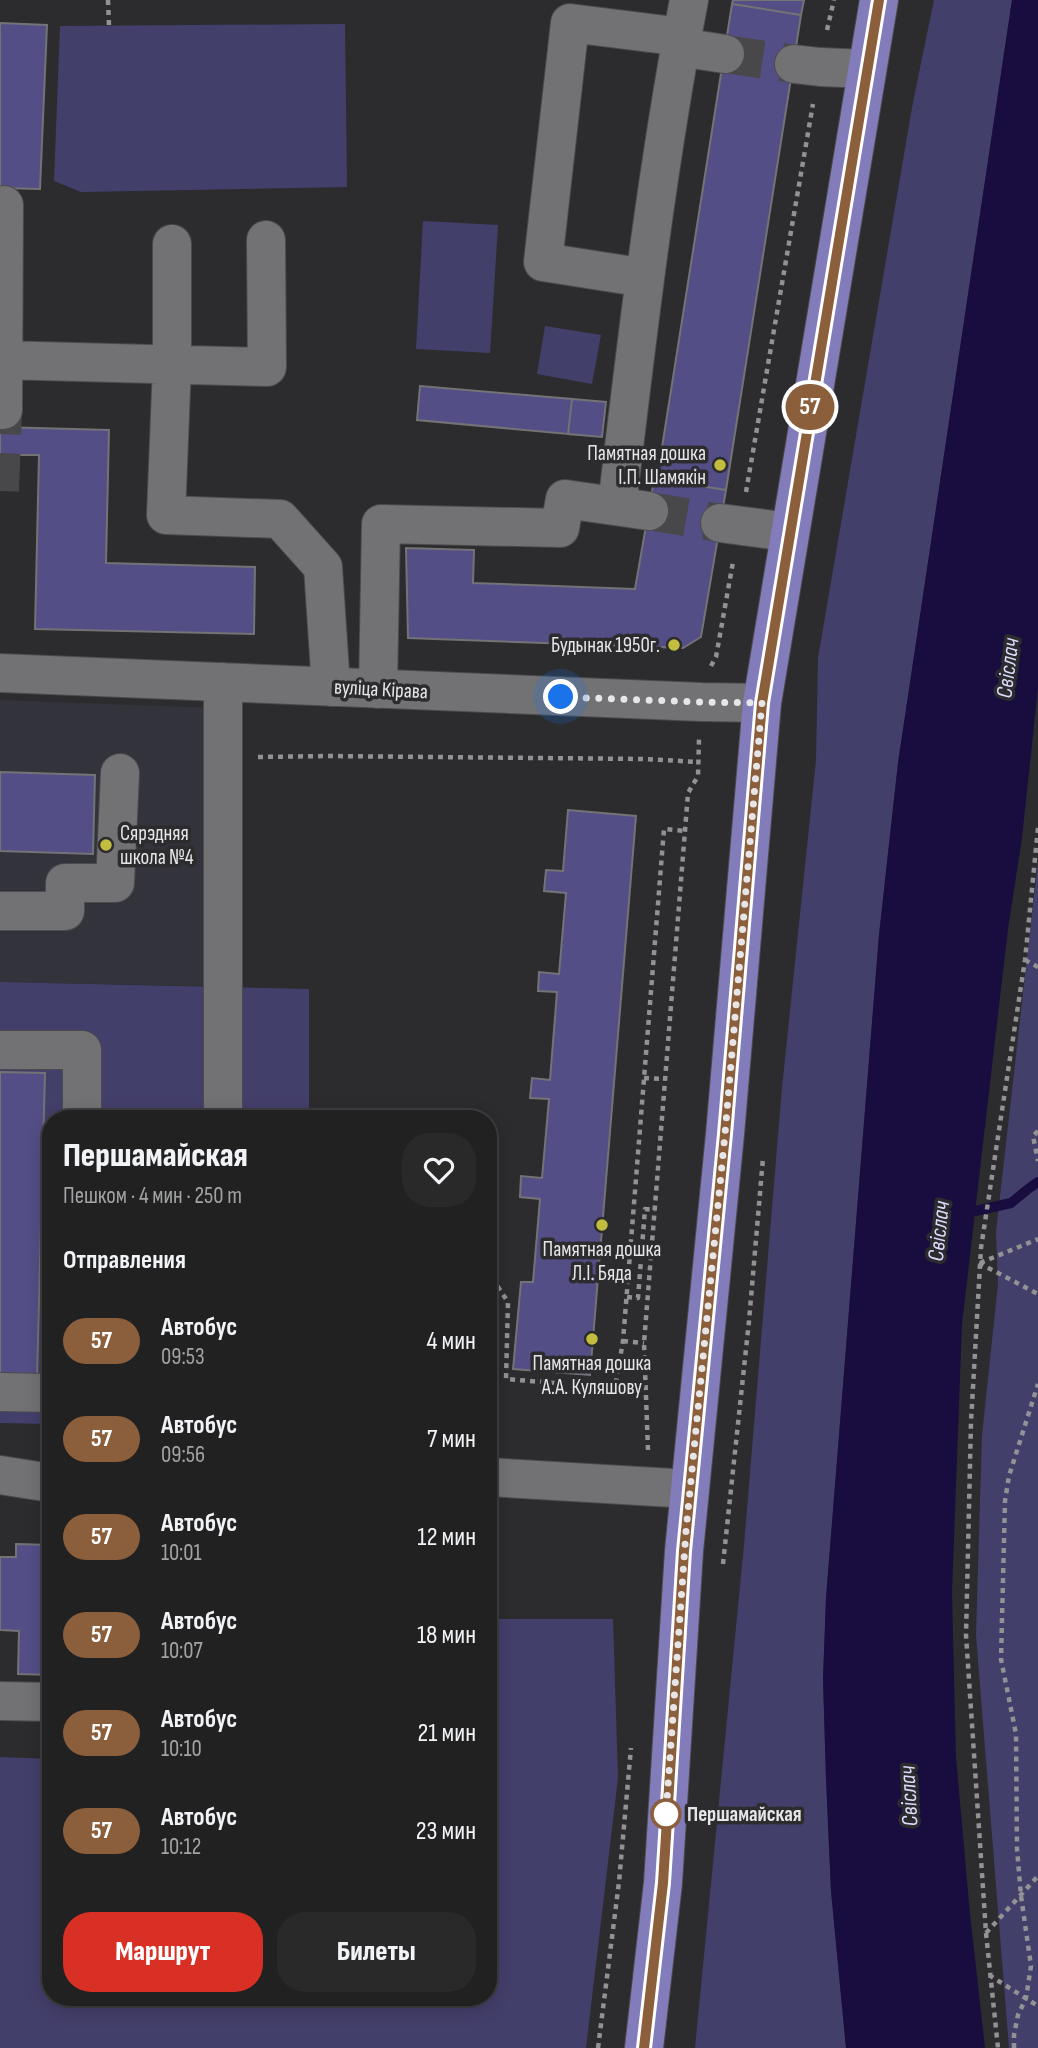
<!DOCTYPE html>
<html lang="ru">
<meta charset="utf-8">
<style>
body{margin:0;font-family:"Sofia Sans Condensed",sans-serif;background:#29292a;color:#f1f3f6;height:100vh;display:flex;flex-direction:column;font-size:26px;white-space:nowrap}
*{box-sizing:border-box;margin:0}
p{font-size:23px;color:#a2a3a5}
.icon{flex:none;width:38px;height:38px;fill:none;stroke:currentColor;stroke-width:2;stroke-linecap:round;stroke-linejoin:round}
.map{position:relative;flex:1;overflow:hidden}
.drawer{position:absolute;left:42px;top:1110px;width:455px;height:896px;display:flex;flex-direction:column;background:#212122;border-radius:28px;box-shadow:0 4px 18px #0003,0 0 0 2px #3e3e40}
.drawer>*{flex:none}
.badge{padding:0 14px;border-radius:23px;font-size:24px;line-height:46px}
.you{position:absolute;width:35px;height:35px;margin:-18px;border:5px solid #fff;border-radius:50%;background:#1a73e8;box-shadow:0 0 0 10px #1a73e833}
.map>.badge{position:absolute;translate:-50% -50%;box-shadow:0 0 0 4px #fff}
h2{padding:0 21px;font-size:26px;line-height:63px}
.round{display:grid;place-items:center;flex:none;width:74px;height:74px;border-radius:28px;background:#29292a}
.summary{display:flex;align-items:center;justify-content:space-between;height:119px;padding:0 21px}
h1{font-size:33px;font-weight:800;line-height:52px}
.button{display:flex;gap:14px;margin-top:auto;padding:14px 21px}
.button a{flex:1;height:80px;border-radius:28px;background:#d93025;color:#fff;font-size:28px;font-weight:800;line-height:80px;text-align:center}
.button a+a{background:#29292a;color:#f1f3f6}
ul{padding:0;list-style:none}
li{display:flex;align-items:center;gap:21px;height:98px;padding:0 21px}
li div{flex:1}
li b{display:block;font-size:26px}
li em{font-style:normal}
li .badge{min-width:77px;font-weight:700;text-align:center}
.map>svg:first-child{display:block}
.built{fill:#33333c}
.green{fill:#433f6b}
.water{fill:#190d40}
.lines{fill:none;stroke-linecap:round;stroke-linejoin:round}
.stream{stroke:#190d40;stroke-width:10}
.building{fill:#534e86;stroke:#737376;stroke-width:2}
.minor-tunnel{stroke:#48484a;stroke-width:38;stroke-dasharray:38 19;stroke-linecap:butt}
.minor-casing{stroke:#4b4b4d;stroke-width:40}
.major-casing{stroke:#4b4b4d;stroke-width:40}
.path{stroke:#929294;stroke-width:4.5;stroke-dasharray:5 5;stroke-linecap:butt}
.minor{stroke:#727275;stroke-width:38}
.major{stroke:#837cbb;stroke-width:38}
.line-casing{stroke:#fff;stroke-width:16}
.line{stroke:#8b5e3c;stroke-width:10}
.walk{stroke:#e6e6e8;stroke-width:7;stroke-dasharray:0 12.6}
.poi-dot{fill:#c3bd3f;stroke:#2c2c2e;stroke-width:2.5}
.stop-dot{fill:#fff;stroke:#8b5e3c;stroke-width:3.5}
.labels{text-anchor:middle;stroke-width:7;stroke-linejoin:round;paint-order:stroke}
.poi-label{font-size:21px;fill:#e6e6e8;stroke:#2c2c2e;text-anchor:end}
.street-label{font-size:21px;fill:#e6e6e8;stroke:#2c2c2e}
.stop-label{font-size:21px;font-weight:bold;fill:#e6e6e8;stroke:#2c2c2e;text-anchor:start}
.water-label{font-size:23px;font-style:italic;fill:#dcdbfe;stroke:#2c2c2e}
</style>
<div class="map">
<svg width="1038" height="2048" viewBox="0 0 1038 2048">
<rect width="100%" height="100%" fill="#2c2c2e"/>
<path class="built" d="M0 700 215 708 207 986 0 982Z"/>
<path class="green" d="M934 0H1012L898 763 879 935 826 1598 823 1679 826 1778 831 1891 846 2048H695L744 1545 782 1088 816 760 818 658 913 102Z
M345 24 347 187 81 192 54 181 60 26Z
M423 221 498 225 490 353 416 349Z
M545 326 601 335 592 384 537 374Z
M1038 861V2048H1009L976 1635 982 1435 998 1284 996 1232Z
M0 982 309 989V1118H51V1424L0 1423Z
M488 1619H613L618 1778 586 2048H0V1757L51 1759V1997H488Z"/>
<path class="water" d="M1012 0H1038V688L1022 838 1008 929 962 1324 952 1593 956 1757 970 1914 985 2048H846L831 1891 826 1778 823 1679 826 1598 879 935 898 763Z"/>
<g class="lines">
<path class="stream" d="M962 1214 1011 1203 1028 1189 1038 1182"/>
</g>
<path class="building" d="M733 0H804L801 15 732 4Z
M732 4 801 15 726 490 657 479Z
M0 23 47 25 40 189 0 188Z
M420 386 572 399 568 434 417 420Z
M572 399 606 402 602 437 568 434Z
M0 427 109 430 106 563 255 567 254 634 35 629 39 455H0Z
M655 474 657 479 726 490 701 637 683 648 408 638 406 548 474 550 473 583 635 589Z
M0 772 95 775 93 854 0 851Z
M568 810 636 816 590 1375 513 1369 521 1282H533L540 1199 520 1197 521 1176 542 1178 549 1099 530 1098 532 1078 550 1080 557 992 538 991 539 972 559 974 566 893 544 891 546 870 563 871Z
M0 1072 45 1073 37 1378 0 1377Z
M16 1544 51 1545V1675L18 1674 19 1631 0 1630V1557H16Z"/>
<g class="lines">
<path class="minor-tunnel" d="M725 54 794 64
M0 491 3 410
M649 511 720 523"/>
<g class="minor-casing">
<path id="minor" d="M679 47 725 54
M794 64 820 67 867 69
M172 244V365L166 515 280 519 323 567 331 687
M645 278 543 262 570 23 682 37
M0 360 267 367 266 240
M3 410 4 205
M617 506C637 337 657 167 689 0
M720 523 789 532
M0 673 701 702 762 703
M378 689 381 524 560 528 565 499 649 511
M0 911H65V883H115L120 773
M0 1050H82V1118
M223 1118V682
M0 1392 51 1393
M0 1475 51 1483
M488 1477 690 1489
M0 1701 51 1702"/>
</g>
<g class="major-casing">
<path id="major" d="M644 2048 663 1883 684 1551 725 1134 762 703 879 0"/>
</g>
<path class="path" d="M108 0 109 26
M827 30 834 0
M746 492 813 104
M711 666 716 657 733 562
M258 757 327 756 645 759 698 762
M1038 828 1025 960 981 1248 971 1422 966 1635 986 1933 1038 1876
M1025 960 1038 967
M644 1078 664 1079
M1038 1131 1033 1136 1038 1161
M979 1263 1038 1294
M980 1263 1038 1239
M492 1278 508 1302 506 1379 615 1388 623 1341 664 829 685 831
M627 1297 638 1298 645 1209 655 1210
M623 1341 644 1343
M648 1450 644 1343 688 793 698 776 699 739
M723 1564 749 1321 763 1158
M986 1933 998 2048
M989 1975 1038 2006
M598 2048 619 1882 631 1748
M1014 2048V2035L1018 2015 1026 1998 1031 1966 1021 1896 1017 1849 1016 1734 1001 1659 1005 1501 1009 1476 1038 1384"/>
<use href="#minor" class="minor"/>
<use href="#major" class="major"/>
</g>
<g class="lines">
<g class="line-casing">
<path id="line" d="M644 2048 663 1883 684 1551 725 1134 762 703 879 0"/>
</g>
<use href="#line" class="line"/>
<path class="walk" d="M561 697 701 702 762 703 725 1134 686 1531 666 1814"/>
</g>
<g class="poi-dot">
<circle cx="720" cy="465" r="7"/>
<circle cx="674" cy="645" r="7"/>
<circle cx="106" cy="845" r="7"/>
<circle cx="602" cy="1225" r="7"/>
<circle cx="592" cy="1339" r="7"/>
</g>
<circle class="stop-dot" cx="666" cy="1814" r="14"/>
<g class="labels">
<g class="poi-label">
<text x="706" y="460">Памятная дошка<tspan x="706" dy="24">І.П. Шамякін</tspan></text>
<text x="660" y="652">Будынак 1950г.</text>
<text x="120" y="840" text-anchor="start">Сярэдняя<tspan x="120" dy="24">школа №4</tspan></text>
<text x="602" y="1256" text-anchor="middle">Памятная дошка<tspan x="602" dy="24">Л.І. Бяда</tspan></text>
<text x="592" y="1370" text-anchor="middle">Памятная дошка<tspan x="592" dy="24">А.А. Куляшову</tspan></text>
</g>
<g class="street-label">
<text transform="translate(381 689) rotate(3)" y="7">вуліца Кірава</text>
</g>
<g class="stop-label">
<text x="687" y="1821">Першамайская</text>
</g>
<g class="water-label">
<text transform="translate(1007 668) rotate(-83)" y="8">Свіслач</text>
<text transform="translate(938 1231) rotate(-84)" y="8">Свіслач</text>
<text transform="translate(908 1796) rotate(-93)" y="8">Свіслач</text>
</g>
</g>
</svg>
<div class="you" style="left:561px;top:697px"></div>
<b class="badge" style="left:810px;top:407px;background:#8b5e3c;color:#fff">57</b>
<section class="drawer">
<div class="summary"><div><h1>Першамайская</h1><p>Пешком · 4 мин · 250 m</p></div><a class="round"><svg class="icon" aria-label="heart" viewBox="0 0 24 24"><path d="M12 20l-8-8c-3-5 5-10 8-4 3-6 11-1 8 4z"/></svg></a></div>
<h2>Отправления</h2>
<ul>
<li><span class="badge" style="background:#8b5e3c;color:#fff">57</span><div><b>Автобус</b><p>09:53</p></div><em>4 мин</em></li>
<li><span class="badge" style="background:#8b5e3c;color:#fff">57</span><div><b>Автобус</b><p>09:56</p></div><em>7 мин</em></li>
<li><span class="badge" style="background:#8b5e3c;color:#fff">57</span><div><b>Автобус</b><p>10:01</p></div><em>12 мин</em></li>
<li><span class="badge" style="background:#8b5e3c;color:#fff">57</span><div><b>Автобус</b><p>10:07</p></div><em>18 мин</em></li>
<li><span class="badge" style="background:#8b5e3c;color:#fff">57</span><div><b>Автобус</b><p>10:10</p></div><em>21 мин</em></li>
<li><span class="badge" style="background:#8b5e3c;color:#fff">57</span><div><b>Автобус</b><p>10:12</p></div><em>23 мин</em></li>
</ul>
<div class="button"><a>Маршрут</a><a>Билеты</a></div>
</section>
</div>
